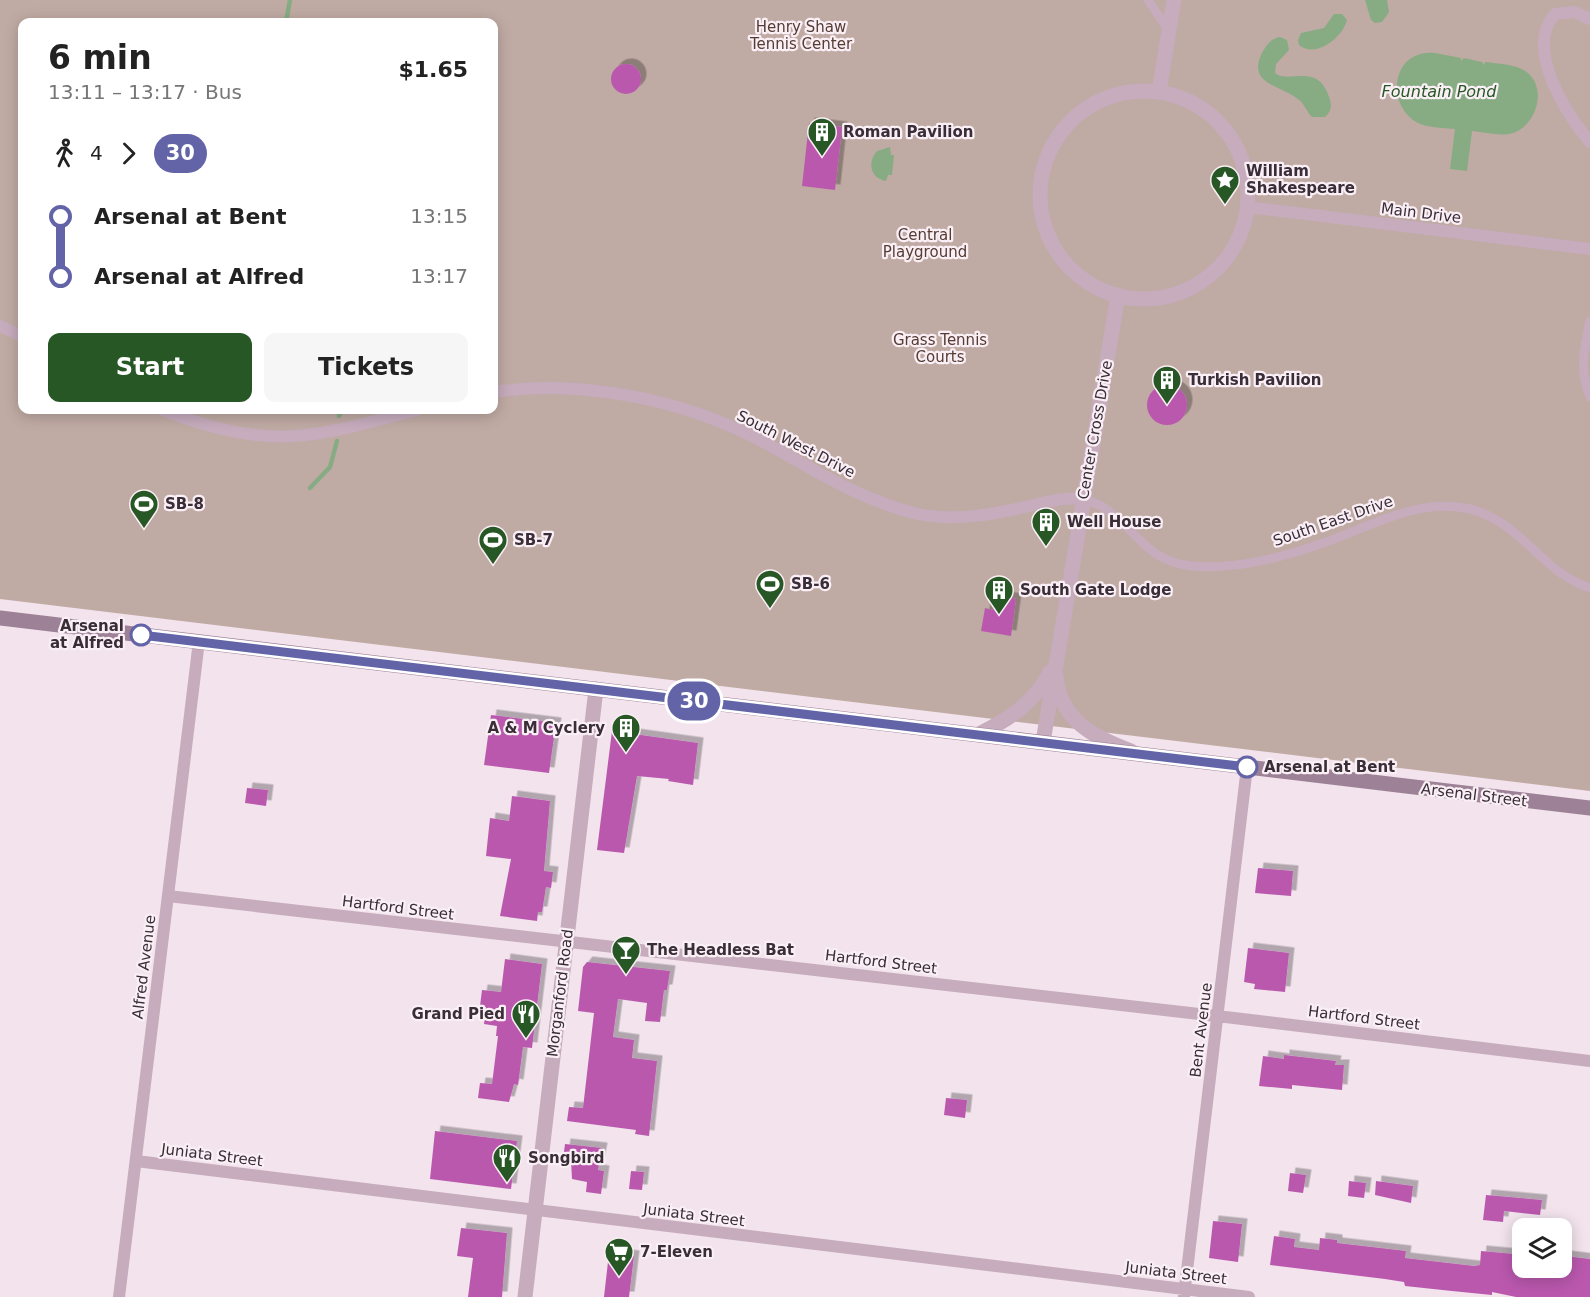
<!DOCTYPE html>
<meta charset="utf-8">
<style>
body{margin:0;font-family:"DejaVu Sans",sans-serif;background:#f6f6f6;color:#222;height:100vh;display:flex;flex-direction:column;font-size:22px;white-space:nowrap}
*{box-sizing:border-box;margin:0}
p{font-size:20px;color:#767676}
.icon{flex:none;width:33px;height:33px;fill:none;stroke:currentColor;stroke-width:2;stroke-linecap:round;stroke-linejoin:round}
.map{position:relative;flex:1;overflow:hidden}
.drawer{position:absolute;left:18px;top:18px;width:480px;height:396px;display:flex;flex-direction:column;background:#fff;border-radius:12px;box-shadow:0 3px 15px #0003}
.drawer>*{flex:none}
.badge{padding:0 12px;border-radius:20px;font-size:21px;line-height:39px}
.fabs{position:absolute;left:1512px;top:1218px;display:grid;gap:12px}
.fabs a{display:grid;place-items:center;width:60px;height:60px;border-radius:12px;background:#fff;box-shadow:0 3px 15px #0003;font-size:30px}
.map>.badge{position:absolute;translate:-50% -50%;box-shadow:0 0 0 3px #fff}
.legs{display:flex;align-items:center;gap:9px;height:66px;padding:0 30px;font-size:20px}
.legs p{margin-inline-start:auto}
.head{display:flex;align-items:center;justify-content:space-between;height:102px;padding:0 30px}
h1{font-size:33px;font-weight:700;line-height:45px}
.button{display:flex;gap:12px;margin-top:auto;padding:12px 30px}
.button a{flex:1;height:69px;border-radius:12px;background:#285726;color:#fff;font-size:24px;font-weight:700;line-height:69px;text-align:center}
.button a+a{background:#f6f6f6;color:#222}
ul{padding:0 30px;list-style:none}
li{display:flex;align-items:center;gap:21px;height:60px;font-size:22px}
li i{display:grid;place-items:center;width:9px;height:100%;margin:0 8px;background:currentColor}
li i::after{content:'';width:15px;height:15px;margin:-8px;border:4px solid;border-radius:50%;background:#fff}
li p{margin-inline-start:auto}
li:first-child i{background:linear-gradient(#0000 50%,currentColor 0)}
li:last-child i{background:linear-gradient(currentColor 50%,#0000 0)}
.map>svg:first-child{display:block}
.green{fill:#c0aaa4;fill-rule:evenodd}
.water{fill:#87ac84}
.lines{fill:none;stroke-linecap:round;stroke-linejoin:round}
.stream{stroke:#87ac84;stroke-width:4.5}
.building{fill:#ba59ae;filter:url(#shadow)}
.pedestrian{stroke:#c6acbd;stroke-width:9}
.minor{stroke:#c6acbd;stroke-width:12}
.tertiary{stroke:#c6acbd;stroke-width:15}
.secondary{stroke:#9d8196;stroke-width:15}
.line-1-casing{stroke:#fff;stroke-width:14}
.line-1{stroke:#6364a8;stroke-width:9}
.stop-1-dot{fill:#fff;stroke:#6364a8;stroke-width:3}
.labels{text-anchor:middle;stroke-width:4.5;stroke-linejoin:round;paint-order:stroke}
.park-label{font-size:15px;fill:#553b33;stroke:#f9eff5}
.poi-label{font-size:15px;font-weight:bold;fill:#392d37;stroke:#f9eff5;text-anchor:start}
.street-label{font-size:15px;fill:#392d37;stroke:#f9eff5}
.stop-label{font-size:15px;font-weight:bold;fill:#392d37;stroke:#f9eff5;text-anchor:end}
.water-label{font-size:16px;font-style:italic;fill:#285726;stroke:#f9eff5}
</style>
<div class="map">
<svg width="1590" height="1297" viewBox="0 0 1590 1297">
<defs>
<filter id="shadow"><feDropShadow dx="5.5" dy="-5.5" stdDeviation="0" flood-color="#0004"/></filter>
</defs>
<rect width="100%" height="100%" fill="#f2e3ec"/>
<path class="green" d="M0 0H1590V791L0 599ZM22 22H494V410H22Z"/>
<path class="water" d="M1365 0H1387L1389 12 1382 22 1375 23 1371 20Z
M1334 14H1342L1347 20C1343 37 1316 59 1299 45L1298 40 1301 33 1324 28Z
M1280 37 1287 40 1289 50 1276 64 1275 73C1289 85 1319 60 1330 100 1332 107 1331 112 1325 117H1312C1307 112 1304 103 1298 99 1280 85 1245 84 1263 51 1267 44 1272 38 1280 37Z
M1435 53 1461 58V61L1464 58 1482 62 1484 65 1485 62C1499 64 1519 64 1529 74 1548 92 1534 130 1509 134 1498 136 1484 132 1472 131L1467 171 1450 169 1455 129C1444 128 1429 128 1418 123 1384 105 1392 48 1435 53Z
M890 147 891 155H894L892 175H888L886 181C870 178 867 162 877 151Z"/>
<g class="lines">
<path class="stream" d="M286 22 290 0
M339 416 342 410
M310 488 330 467 337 441"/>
</g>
<path class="building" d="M611 79a15 15 0 1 1 30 0a15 15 0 1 1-30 0Z
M809 123 842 127 835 190 802 186Z
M1147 405a20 20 0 1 1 40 0a20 20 0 1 1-40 0Z
M996 595 1016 599 1011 636 981 631 985 608 993 610Z
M491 715 556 723 549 773 484 765Z
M612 731 698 743 693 785 668 781 669 779 637 776 624 853 597 850Z
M247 788 268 790 266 806 245 803Z
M512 796 550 801 544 871 553 872 551 888 546 887 542 912H538L537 921 500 916 511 859 486 856 490 818 509 821Z
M1258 868 1293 871 1291 896 1255 893Z
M1248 948 1289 953 1285 992 1254 989 1255 984 1244 982Z
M505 959 542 964 532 1048 523 1047 518 1085 514 1084 509 1102 478 1098 480 1083 492 1084 498 1036H496L497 1026 484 1024 486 1007 480 1006 482 990 501 992Z
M587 962 670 971 667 990H664L660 1022 645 1021 647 1003 618 999 613 1037 634 1040 632 1058 657 1061 649 1136 635 1134 636 1130 567 1121 569 1107 583 1108 594 1013 578 1011 583 967Z
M1284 1055 1336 1061 1335 1065H1344L1342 1090 1292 1085V1089L1259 1086 1263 1056 1284 1059Z
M946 1098 967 1100 965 1118 944 1115Z
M435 1131 517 1141 511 1189 430 1179Z
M565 1144 602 1148 598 1170 604 1171 601 1194 586 1192 587 1182 572 1179 571 1160 563 1159Z
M631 1171 644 1172 642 1190 629 1189Z
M1290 1173 1306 1175 1303 1193 1288 1191Z
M1349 1181 1366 1183 1364 1198 1348 1196Z
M1376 1181 1413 1186 1411 1203 1375 1195Z
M1486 1195 1542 1200 1540 1215 1504 1211 1503 1222 1483 1220Z
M1213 1221 1242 1224 1238 1262 1209 1258Z
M461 1228 507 1233 502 1297H468L473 1258 457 1256Z
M1274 1236 1295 1239 1294 1247 1319 1250 1320 1238 1337 1240V1243L1406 1251 1405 1258 1474 1266 1480 1265 1481 1251 1514 1254 1513 1258 1522 1259V1268H1562L1565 1256 1590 1259V1297H1516L1492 1292V1295L1452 1291 1405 1286 1404 1282 1385 1279 1270 1265Z
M609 1253 634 1256 629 1297H604Z"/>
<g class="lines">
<path class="pedestrian" d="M1148 0 1169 31
M1590 321C1584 347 1579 371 1590 397
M1083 499C1130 510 1136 561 1192 566 1237 570 1284 557 1326 542 1372 526 1419 497 1470 509 1522 522 1543 574 1590 588"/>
<path class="minor" d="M1590 19 1574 12 1555 14C1524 48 1566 114 1590 142
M1248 207 1590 249
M0 326 22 336
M494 392C580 379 680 399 758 439 808 466 861 501 918 514 957 522 995 514 1034 505 1051 501 1066 497 1083 499
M163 410C203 426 252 439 295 436 336 433 377 420 417 410
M168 896 1234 1018 1590 1061
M136 1161 1249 1297
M1184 1296 1247 767
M119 1297 199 641"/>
<path class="tertiary" d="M1040 195a104 104 0 1 1 208 0a104 104 0 1 1-208 0Z
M1159 92 1174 0
M1056 676C1060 720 1093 737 1131 751
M979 734C1010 719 1035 702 1050 672
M1043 742 1118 295
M525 1297 596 689"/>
<path class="secondary" d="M0 618 1590 808"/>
</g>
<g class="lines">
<g class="line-1-casing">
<path id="line-1" d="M141 635 1247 767"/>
</g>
<use href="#line-1" class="line-1"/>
</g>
<defs>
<g id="building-pin" transform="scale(1.5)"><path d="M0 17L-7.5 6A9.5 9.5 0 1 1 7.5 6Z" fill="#285726" stroke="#f9eff5"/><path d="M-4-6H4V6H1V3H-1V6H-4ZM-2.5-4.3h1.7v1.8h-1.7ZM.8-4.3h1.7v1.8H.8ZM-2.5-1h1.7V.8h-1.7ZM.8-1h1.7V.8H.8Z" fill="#fff"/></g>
<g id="sight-pin" transform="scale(1.5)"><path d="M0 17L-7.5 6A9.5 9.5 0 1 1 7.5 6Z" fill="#285726" stroke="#f9eff5"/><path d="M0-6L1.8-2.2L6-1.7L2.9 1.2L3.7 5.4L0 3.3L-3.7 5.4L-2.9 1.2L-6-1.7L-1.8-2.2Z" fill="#fff"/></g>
<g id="stadium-pin" transform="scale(1.5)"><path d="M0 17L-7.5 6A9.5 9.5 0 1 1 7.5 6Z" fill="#285726" stroke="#f9eff5"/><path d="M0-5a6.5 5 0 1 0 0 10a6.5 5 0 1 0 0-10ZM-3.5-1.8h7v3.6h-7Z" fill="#fff"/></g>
<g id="bar-pin" transform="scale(1.5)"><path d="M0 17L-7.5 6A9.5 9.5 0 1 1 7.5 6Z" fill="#285726" stroke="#f9eff5"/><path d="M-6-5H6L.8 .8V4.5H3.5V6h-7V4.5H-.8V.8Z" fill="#fff"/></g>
<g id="restaurant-pin" transform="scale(1.5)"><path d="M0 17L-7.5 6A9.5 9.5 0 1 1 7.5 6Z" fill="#285726" stroke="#f9eff5"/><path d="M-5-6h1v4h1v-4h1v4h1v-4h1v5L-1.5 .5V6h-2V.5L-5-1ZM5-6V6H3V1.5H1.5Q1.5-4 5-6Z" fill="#fff"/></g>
<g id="supermarket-pin" transform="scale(1.5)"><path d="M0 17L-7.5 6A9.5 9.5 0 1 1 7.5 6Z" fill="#285726" stroke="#f9eff5"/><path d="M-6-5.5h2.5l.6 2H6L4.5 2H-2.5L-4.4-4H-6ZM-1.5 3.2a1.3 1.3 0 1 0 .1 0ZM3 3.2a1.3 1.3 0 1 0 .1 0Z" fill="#fff"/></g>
</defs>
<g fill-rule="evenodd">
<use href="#building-pin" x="822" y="132"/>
<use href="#sight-pin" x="1225" y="180"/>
<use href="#building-pin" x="1167" y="380"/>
<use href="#stadium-pin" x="144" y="504"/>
<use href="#building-pin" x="1046" y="522"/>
<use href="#stadium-pin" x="493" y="540"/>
<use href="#stadium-pin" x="770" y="584"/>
<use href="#building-pin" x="999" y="590"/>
<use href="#building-pin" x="626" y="728"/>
<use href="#bar-pin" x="626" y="950"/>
<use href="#restaurant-pin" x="526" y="1014"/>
<use href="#restaurant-pin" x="507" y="1158"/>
<use href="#supermarket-pin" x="619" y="1252"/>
</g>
<g class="stop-1-dot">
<circle cx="141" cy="635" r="10"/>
<circle cx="1247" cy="767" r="10"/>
</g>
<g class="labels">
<g class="park-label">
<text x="801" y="32">Henry Shaw<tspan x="801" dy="17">Tennis Center</tspan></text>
<text x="925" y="240">Central<tspan x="925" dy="17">Playground</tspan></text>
<text x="940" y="345">Grass Tennis<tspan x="940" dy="17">Courts</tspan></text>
</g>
<g class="poi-label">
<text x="843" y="137">Roman Pavilion</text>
<text x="1246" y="176">William<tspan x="1246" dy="17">Shakespeare</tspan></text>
<text x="1188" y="385">Turkish Pavilion</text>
<text x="165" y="509">SB-8</text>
<text x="1067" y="527">Well House</text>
<text x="514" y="545">SB-7</text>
<text x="791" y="589">SB-6</text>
<text x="1020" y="595">South Gate Lodge</text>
<text x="605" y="733" text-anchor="end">A &amp; M Cyclery</text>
<text x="647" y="955">The Headless Bat</text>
<text x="505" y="1019" text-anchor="end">Grand Pied</text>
<text x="528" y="1163">Songbird</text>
<text x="640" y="1257">7-Eleven</text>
</g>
<g class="street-label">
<text transform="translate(1421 213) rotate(7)" y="5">Main Drive</text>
<text transform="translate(1095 430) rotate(-80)" y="5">Center Cross Drive</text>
<text transform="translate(796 444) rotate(27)" y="5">South West Drive</text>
<text transform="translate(1333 521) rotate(-19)" y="5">South East Drive</text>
<text transform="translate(1474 795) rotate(7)" y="5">Arsenal Street</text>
<text transform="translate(398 908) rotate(7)" y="5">Hartford Street</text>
<text transform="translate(881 962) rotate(7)" y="5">Hartford Street</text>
<text transform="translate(144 967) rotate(-83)" y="5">Alfred Avenue</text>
<text transform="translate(560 993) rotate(-83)" y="5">Morganford Road</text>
<text transform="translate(1364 1018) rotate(7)" y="5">Hartford Street</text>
<text transform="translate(1201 1030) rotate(-83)" y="5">Bent Avenue</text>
<text transform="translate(212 1155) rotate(7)" y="5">Juniata Street</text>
<text transform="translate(694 1215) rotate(7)" y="5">Juniata Street</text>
<text transform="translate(1176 1273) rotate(7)" y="5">Juniata Street</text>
</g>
<g class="stop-label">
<text x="124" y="631">Arsenal<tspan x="124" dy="17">at Alfred</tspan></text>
<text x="1264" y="772" text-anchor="start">Arsenal at Bent</text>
</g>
<g class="water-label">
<text x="1439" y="97">Fountain Pond</text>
</g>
</g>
</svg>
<div class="fabs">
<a><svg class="icon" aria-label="layers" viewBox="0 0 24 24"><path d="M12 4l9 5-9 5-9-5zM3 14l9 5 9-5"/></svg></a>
</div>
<b class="badge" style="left:694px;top:701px;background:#6364a8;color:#fff">30</b>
<section class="drawer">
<div class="head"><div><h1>6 min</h1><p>13:11 – 13:17 · Bus</p></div><b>$1.65</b></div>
<div class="legs"><svg class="icon" aria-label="walk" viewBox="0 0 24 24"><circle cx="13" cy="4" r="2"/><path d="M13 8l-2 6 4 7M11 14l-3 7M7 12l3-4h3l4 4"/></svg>4<svg class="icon" aria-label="forward" viewBox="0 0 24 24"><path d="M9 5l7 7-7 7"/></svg><b class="badge" style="background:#6364a8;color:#fff">30</b></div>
<ul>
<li><i style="color:#6364a8"></i><b>Arsenal at Bent</b><p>13:15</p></li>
<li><i style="color:#6364a8"></i><b>Arsenal at Alfred</b><p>13:17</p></li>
</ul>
<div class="button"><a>Start</a><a>Tickets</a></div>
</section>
</div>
